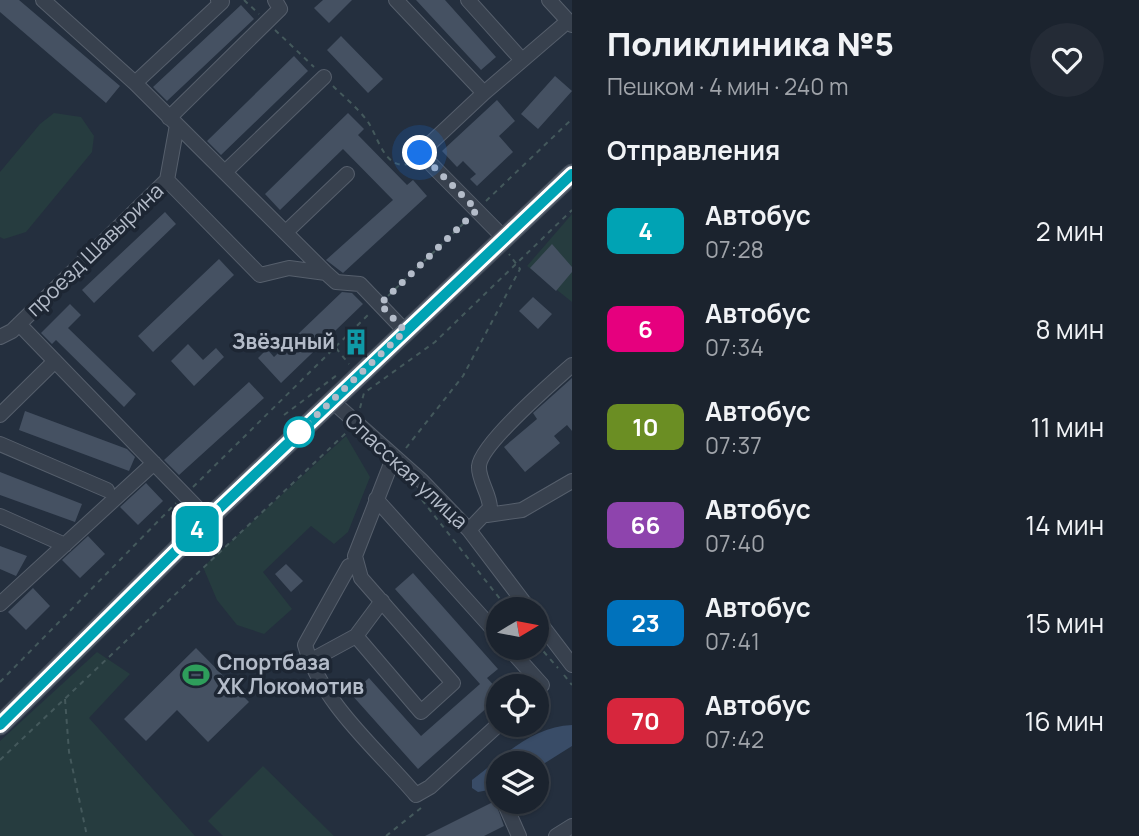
<!DOCTYPE html>
<html lang="ru">
<meta charset="utf-8">
<style>
body{margin:0;font-family:Manrope,sans-serif;background:#242b36;color:#f1f3f6;height:100vh;display:flex;flex-direction:column;font-size:26px;white-space:nowrap}
*{box-sizing:border-box;margin:0}
p{font-size:23px;color:#a0a4aa}
.icon{flex:none;width:38px;height:38px;fill:none;stroke:currentColor;stroke-width:2;stroke-linecap:round;stroke-linejoin:round}
.map{position:relative;flex:1;overflow:hidden}
.sheet{display:flex;flex-direction:column;background:#1b232e;width:567px}
.sheet>*{flex:none}
.badge{padding:0 14px;border-radius:10px;font-size:24px;line-height:46px}
.needle{width:46px;rotate:80deg}
.fabs{position:absolute;left:486px;top:597px;display:grid;gap:14px}
.fabs a{display:grid;place-items:center;width:63px;height:63px;border-radius:50%;background:#1b232e;box-shadow:0 2px 5px #0004,0 0 0 2px #39404a;font-size:35px}
.you{position:absolute;width:35px;height:35px;margin:-18px;border:5px solid #fff;border-radius:50%;background:#1a73e8;box-shadow:0 0 0 10px #1a73e833}
.map>.badge{position:absolute;translate:-50% -50%;box-shadow:0 0 0 4px #fff}
h2{padding:0 35px;font-size:26px;line-height:63px}
.round{display:grid;place-items:center;flex:none;width:74px;height:74px;border-radius:37px;background:#242b36}
.overview{display:flex;align-items:center;justify-content:space-between;height:119px;padding:0 35px}
h1{font-size:33px;font-weight:800;line-height:52px}
ul{padding:0;list-style:none}
li{display:flex;align-items:center;gap:21px;height:98px;padding:0 35px}
li div{flex:1}
li b{display:block;font-size:26px}
li em{font-style:normal}
li .badge{min-width:77px;font-weight:700;text-align:center}
main{display:flex;flex:1;min-height:0}
.map>svg:first-child{display:block}
.green{fill:#263c3f}
.water{fill:#394c67}
.building{fill:#455162}
.lines{fill:none;stroke-linecap:round;stroke-linejoin:round}
.minor-casing{stroke:#565f6c;stroke-width:16}
.major-casing{stroke:#414a57;stroke-width:21}
.path{stroke:#44595c;stroke-width:2;stroke-dasharray:5 5;stroke-linecap:butt}
.minor{stroke:#38414e;stroke-width:14}
.major{stroke:#56606e;stroke-width:19}
.line-casing{stroke:#fff;stroke-width:16}
.line{stroke:#00a3b4;stroke-width:10}
.walk{stroke:#b4bcc9;stroke-width:7;stroke-dasharray:0 12.6}
.stop-dot{fill:#fff;stroke:#00a3b4;stroke-width:3.5}
.labels{text-anchor:middle;stroke-width:7;stroke-linejoin:round;paint-order:stroke}
.street-label{font-size:21px;fill:#b4bcc9;stroke:#1d2633}
.poi-label{font-size:21px;font-weight:bold;fill:#b4bcc9;stroke:#1d2633;text-anchor:end}
</style>
<main>
<div class="map">
<svg width="572" height="836" viewBox="0 0 572 836">
<rect width="100%" height="100%" fill="#242f3e"/>
<path class="green" d="M54 113 81 117 94 136 92 152 26 232 4 239 0 237V172L40 124Z
M572 214V302L527 266Z
M346 436 370 477 348 532 334 544 311 526 263 572 292 609 264 634 237 625 217 600 203 567Z
M97 652 130 674 89 718 195 836H0V741Z
M263 766 334 836H223L208 821Z"/>
<path class="water" d="M572 725V746L537 768V763H499V788L478 792 472 788V780C502 757 533 726 572 725Z"/>
<path class="building" d="M0 0H19L120 86 106 103 0 12Z
M323 0H352L329 23 314 8Z
M416 0H445L496 57 481 70Z
M241 5 254 19 167 101 153 87Z
M341 36 383 79 368 93 327 50Z
M294 56 308 71 221 155 207 141Z
M555 76 572 91 538 129 521 114Z
M497 100 515 121 499 136 513 152 477 186 470 179 476 174 463 161 457 167 442 151Z
M348 113 364 129 358 135 407 185 413 180 427 196 343 273 326 260 393 200 343 149 280 210 265 194Z
M165 212 176 224 94 303 82 290Z
M552 244 572 267V272L556 291 530 268Z
M219 259 234 275 153 352 138 336Z
M342 292 352 293 363 304 281 383 258 358 267 349 274 357Z
M533 297 552 314 538 329 519 311Z
M70 304 81 315 68 328 136 394 124 407 56 340 52 344 41 333Z
M188 344 203 360 216 348 224 357 194 386 171 361Z
M572 378V431L567 425 554 436 560 443 525 472 504 447 537 419 533 413Z
M249 382 264 398 179 475 164 460Z
M25 411 127 449 135 457 129 471 19 430Z
M0 472 82 504 75 522 0 495Z
M146 483 163 501 138 525 120 507Z
M88 536 105 554 80 578 62 560Z
M0 546 27 556 16 576 0 569Z
M286 564 303 581 291 592 275 574Z
M413 573 498 669 487 678 499 691V697L418 769 351 694 369 678 421 736 480 684 395 589Z
M33 588 50 606 26 630 8 612Z
M196 648 249 702 208 742 177 710 146 741 124 719Z
M495 801 504 826 484 836H425Z"/>
<g class="lines">
<g class="minor-casing">
<path id="minor" d="M43 0 135 83 326 273 336 282 360 284 405 331
M396 0 484 93 568 21
M468 0 522 60
M549 0 572 25
M135 83 222 2 218 0
M484 93 420 153 503 237
M169 118 280 9 275 0
M225 172 324 77
M167 180 260 275 289 268 326 273
M286 232 347 174
M19 324 208 519
M0 337 12 331 167 180 177 125
M332 401 422 481 469 530 529 609
M0 415 55 361
M0 444 107 490
M376 499 499 636
M487 515 522 510 572 481
M0 516 65 545
M469 530 490 508C490 494 478 480 479 466 481 444 554 381 572 365
M349 566 305 645C322 704 377 749 416 795L430 787 499 724
M382 601 356 636 421 712 453 683 361 578 355 556 394 456
M0 604 154 463
M537 619 572 665
M509 648 542 685 537 689
M310 661 356 636
M504 802 519 836
M556 836 572 826"/>
</g>
<g class="major-casing">
<path id="major" d="M0 725 208 519 572 174"/>
</g>
<path class="path" d="M244 0 259 14
M275 30 314 67
M333 86C344 97 359 109 368 122 378 136 385 173 411 163
M486 201 572 119
M388 296 467 220
M336 348 349 364
M360 408 364 393 435 342 572 210
M284 415 337 375
M406 448 463 376 520 269 509 254
M193 487 371 312
M422 500 508 609
M537 644 558 668
M564 675 572 685
M0 682 176 503
M65 699 69 752 87 836
M0 760 348 431
M386 836 421 808"/>
<use href="#minor" class="minor"/>
<use href="#major" class="major"/>
</g>
<g class="lines">
<g class="line-casing">
<path id="line" d="M0 725 208 519 572 174"/>
</g>
<use href="#line" class="line"/>
<path class="walk" d="M299 432 405 331 380 304 477 210 420 153"/>
</g>
<defs>
<g id="building-bare" transform="scale(2.1)"><path d="M-4-6H4V6H1V3H-1V6H-4ZM-2.5-4.3h1.7v1.8h-1.7ZM.8-4.3h1.7v1.8H.8ZM-2.5-1h1.7V.8h-1.7ZM.8-1h1.7V.8H.8Z" fill="#0f9aa8" stroke="#1d2633" stroke-width="2.5" paint-order="stroke"/></g>
<g id="stadium-bare" transform="scale(2.1)"><path d="M0-5a6.5 5 0 1 0 0 10a6.5 5 0 1 0 0-10ZM-3.5-1.8h7v3.6h-7Z" fill="#2e9e5b" stroke="#1d2633" stroke-width="2.5" paint-order="stroke"/></g>
</defs>
<g fill-rule="evenodd">
<use href="#building-bare" x="356" y="342"/>
<use href="#stadium-bare" x="196" y="675"/>
</g>
<circle class="stop-dot" cx="299" cy="432" r="14"/>
<g class="labels">
<g class="street-label">
<text transform="translate(95 250) rotate(-44)" y="7">проезд Шавырина</text>
<text transform="translate(406 471) rotate(43)" y="7">Спасская улица</text>
</g>
<g class="poi-label">
<text x="335" y="349">Звёздный</text>
<text x="217" y="670" text-anchor="start">Спортбаза<tspan x="217" dy="24">ХК Локомотив</tspan></text>
</g>
</g>
</svg>
<div class="fabs">
<a><svg class="needle" viewBox="-14 -14 28 28"><path d="M0-13l5 13h-10z" fill="#e53935"/><path d="M0 13l5-13h-10z" fill="#a0a4aa"/></svg></a>
<a><svg class="icon" aria-label="locate" viewBox="0 0 24 24"><circle cx="12" cy="12" r="6"/><path d="M12 2v4M12 18v4M2 12h4M18 12h4"/></svg></a>
<a><svg class="icon" aria-label="layers" viewBox="0 0 24 24"><path d="M12 4l9 5-9 5-9-5zM3 14l9 5 9-5"/></svg></a>
</div>
<div class="you" style="left:420px;top:153px"></div>
<b class="badge" style="left:197px;top:529px;background:#00a3b4;color:#fff">4</b>
</div>
<section class="sheet">
<div class="overview"><div><h1>Поликлиника №5</h1><p>Пешком · 4 мин · 240 m</p></div><a class="round"><svg class="icon" aria-label="heart" viewBox="0 0 24 24"><path d="M12 20l-8-8c-3-5 5-10 8-4 3-6 11-1 8 4z"/></svg></a></div>
<h2>Отправления</h2>
<ul>
<li><span class="badge" style="background:#00a3b4;color:#fff">4</span><div><b>Автобус</b><p>07:28</p></div><em>2 мин</em></li>
<li><span class="badge" style="background:#e6007e;color:#fff">6</span><div><b>Автобус</b><p>07:34</p></div><em>8 мин</em></li>
<li><span class="badge" style="background:#6b8e23;color:#fff">10</span><div><b>Автобус</b><p>07:37</p></div><em>11 мин</em></li>
<li><span class="badge" style="background:#8e44ad;color:#fff">66</span><div><b>Автобус</b><p>07:40</p></div><em>14 мин</em></li>
<li><span class="badge" style="background:#0072bc;color:#fff">23</span><div><b>Автобус</b><p>07:41</p></div><em>15 мин</em></li>
<li><span class="badge" style="background:#d7263d;color:#fff">70</span><div><b>Автобус</b><p>07:42</p></div><em>16 мин</em></li>
</ul>
</section>
</main>
